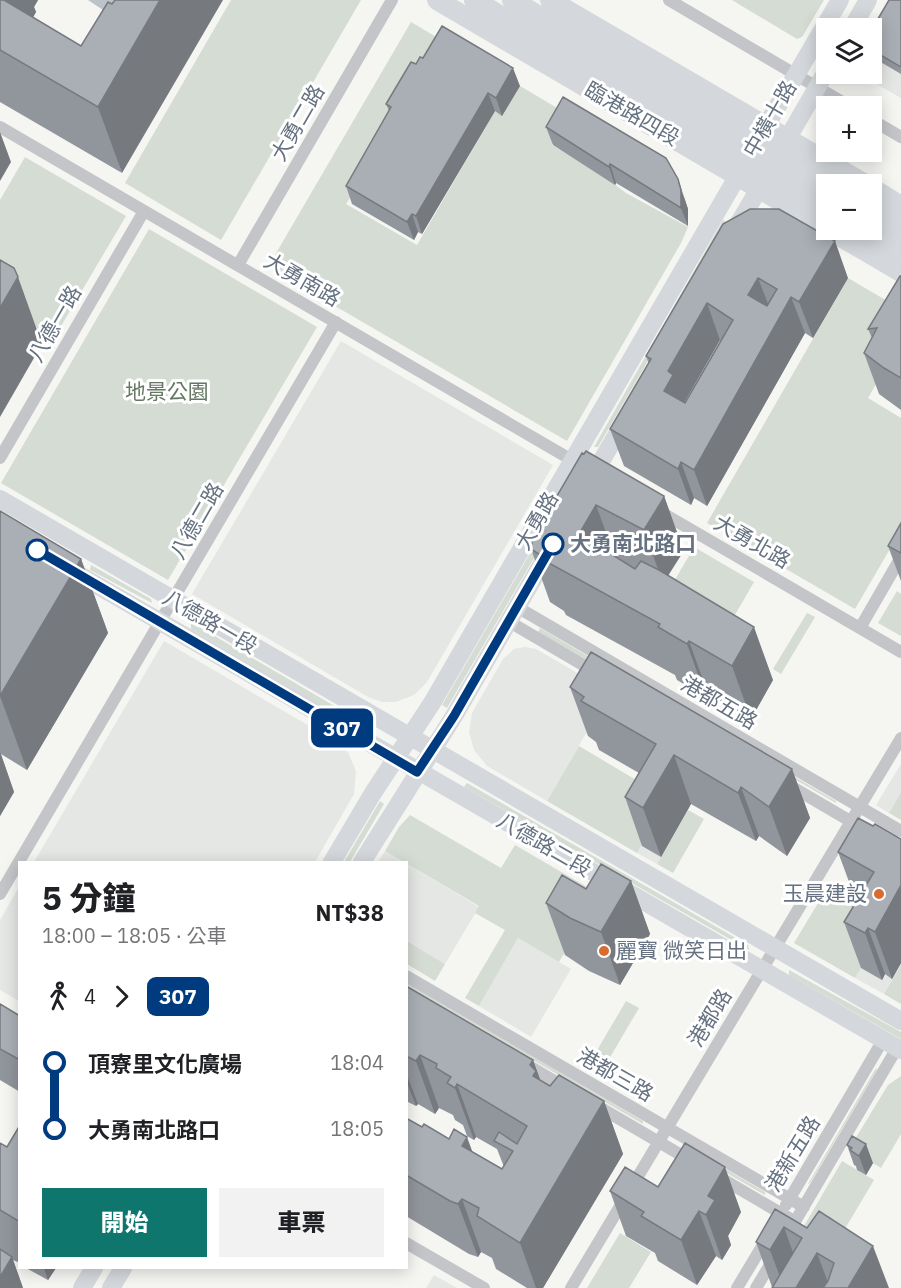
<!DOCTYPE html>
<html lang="zh-TW">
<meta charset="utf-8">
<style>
body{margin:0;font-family:"IBM Plex Sans","Noto Sans TC",sans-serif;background:#f2f2f2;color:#202124;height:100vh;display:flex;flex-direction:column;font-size:22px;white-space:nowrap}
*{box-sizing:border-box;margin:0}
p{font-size:20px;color:#757577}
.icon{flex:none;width:33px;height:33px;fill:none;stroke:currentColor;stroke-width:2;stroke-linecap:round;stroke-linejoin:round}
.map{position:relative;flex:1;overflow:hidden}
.panel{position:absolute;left:18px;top:861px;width:390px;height:408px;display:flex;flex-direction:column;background:#fff;border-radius:0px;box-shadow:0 3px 15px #0003}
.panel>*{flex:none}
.badge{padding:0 12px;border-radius:9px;font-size:21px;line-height:39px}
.controls{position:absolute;left:816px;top:18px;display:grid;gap:12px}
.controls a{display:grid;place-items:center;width:66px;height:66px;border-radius:0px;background:#fff;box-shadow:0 3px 15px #0003;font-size:30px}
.map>.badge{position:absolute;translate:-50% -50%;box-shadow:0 0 0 3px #fff}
.legs{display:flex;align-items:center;gap:9px;height:66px;padding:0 24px;font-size:20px}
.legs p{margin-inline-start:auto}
.summary{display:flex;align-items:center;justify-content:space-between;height:102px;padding:0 24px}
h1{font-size:33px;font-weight:800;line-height:45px}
.primary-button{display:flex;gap:12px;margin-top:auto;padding:12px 24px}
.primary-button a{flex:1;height:69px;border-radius:0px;background:#0f766e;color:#fff;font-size:24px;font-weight:800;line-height:69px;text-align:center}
.primary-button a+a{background:#f2f2f2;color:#202124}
ul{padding:0 24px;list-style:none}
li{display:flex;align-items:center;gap:21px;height:66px;font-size:22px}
li i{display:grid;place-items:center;width:9px;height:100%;margin:0 8px;background:currentColor}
li i::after{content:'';width:15px;height:15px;margin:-8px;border:4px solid;border-radius:50%;background:#fff}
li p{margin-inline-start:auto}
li:first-child i{background:linear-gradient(#0000 50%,currentColor 0)}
li:last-child i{background:linear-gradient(currentColor 50%,#0000 0)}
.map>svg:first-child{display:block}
.built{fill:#e5e7e5}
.green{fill:#d5dcd3}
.water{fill:#bcc4c9}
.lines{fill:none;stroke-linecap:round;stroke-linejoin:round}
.street{stroke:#c3c5c9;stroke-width:12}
.secondary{stroke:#d4d8dc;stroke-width:18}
.primary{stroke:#d4d8dc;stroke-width:20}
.wall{fill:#91969c;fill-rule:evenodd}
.shaded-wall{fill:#767a7f}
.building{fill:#a9afb5;stroke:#767a7f;stroke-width:1.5;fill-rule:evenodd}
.line-1-casing{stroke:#fff;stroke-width:14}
.line-1{stroke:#003b80;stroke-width:9}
.stop-1-dot{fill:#fff;stroke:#003b80;stroke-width:3}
.poi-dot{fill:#d76b30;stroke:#fff;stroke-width:2}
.labels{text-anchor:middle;stroke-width:6;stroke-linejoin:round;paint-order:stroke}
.street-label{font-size:21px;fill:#667281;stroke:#fff}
.park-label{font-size:21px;fill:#667864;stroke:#fff}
.stop-label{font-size:21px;font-weight:bold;fill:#667281;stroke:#fff;text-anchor:start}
.poi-label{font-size:21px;fill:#667281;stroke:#fff;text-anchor:end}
</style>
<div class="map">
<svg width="901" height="1288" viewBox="0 0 901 1288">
<rect width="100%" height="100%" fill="#f5f5f2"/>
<path class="built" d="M901 0V98L859 74H872V32Z
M341 341 553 465 427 682 414 695 396 702H382L368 697 192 594Z
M164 641 335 741 348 752 356 771 354 794 315 862H34Z
M525 647 536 649 610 692 547 801 487 766 474 750 469 732 472 713 503 659 514 649Z
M901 764V792L889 813 876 805Z
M668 799 688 810 657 864 637 853Z
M385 851 404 862H378Z
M407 864 479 907 445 964 407 941Z
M19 887V1001L0 990V920Z
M886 925 901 933V965L884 994 855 978Z
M518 938 571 969 531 1037 479 1006Z
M434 1275 457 1288H426Z"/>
<path class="green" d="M231 0H361L221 240 125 183Z
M732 0H824L802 37 797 39Z
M411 22 448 44 346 204 417 245 495 111 503 115 520 86 569 115 552 145 604 176 626 193 688 227 681 243 567 441 268 267Z
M25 157 126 216 54 338 0 306V200Z
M723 220 728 223 598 447H594Z
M149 229 317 327 168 580 1 483Z
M848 278 901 309V341L868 398 901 418V530L855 609 707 523Z
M569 486 574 489 447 708 442 705Z
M694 547 754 582 721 639 661 604Z
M91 565 151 599 152 603 90 570Z
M897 591 901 594V636L878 623Z
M807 613 815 617 781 674 773 669Z
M194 624 367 725 364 730 191 629V624Z
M540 628 836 801V803L538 632Z
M579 746 668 799 637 853 547 801Z
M467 783 748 945 749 950 464 787Z
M901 792V820L889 813Z
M380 801 384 804 350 862H344Z
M688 810 704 819 673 873 657 864Z
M410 815 501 868 515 845 599 894 559 962 518 938 479 1006 465 998 505 930 475 913 479 906 385 851 399 827Z
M826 890 886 925 855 978 794 943Z
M407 941 445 964 435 981 407 964Z
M901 965V1004L884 994Z
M789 970 901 1032V1039L789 975Z
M407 983 643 1121V1124L407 987Z
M626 1001 639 1008 599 1076 586 1069Z
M876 1068 877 1070 810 1183 808 1184Z
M901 1076V1134L881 1168 849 1149 888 1085Z
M685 1145 765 1192V1195L683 1148Z
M842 1161 874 1180 818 1274 787 1255Z
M620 1233 651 1252 629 1288H587Z"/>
<path class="water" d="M88 0H127L106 12Z"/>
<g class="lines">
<path class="street" d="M669 0 849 106
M872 120 901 137
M0 127 577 463
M238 265 392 0
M0 458 144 211
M659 511 901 652
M517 607 901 831
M508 621 595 672
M860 628 901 557
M787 784 857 825
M0 894 336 322
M406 976 804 1207
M524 1063 566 1088
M594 1104 693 1162
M719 1177 789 1218
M786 1205 883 1040
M790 1230 897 1048
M406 1243 484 1288
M571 1288 901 738
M737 1288 767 1238
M756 1288 774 1258"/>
<path class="secondary" d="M852 28 868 0
M759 138 840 0
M781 150 826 72
M734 231 766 177
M590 480 626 419
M0 499 901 1021
M69 569 901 1050
M332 862 373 793 432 703 744 165
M362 862 454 716 551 548
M82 1288 94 1268
M111 1288 123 1268"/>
<path class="primary" d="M437 0 826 228
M474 0 826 206
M512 0 827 184
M550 0 865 184
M872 188 901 206
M872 210 901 228
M829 230 901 272
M866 230 901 250"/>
</g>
<path class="wall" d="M0 0H38L34 7 36 12 33 17 81 46 122 173 0 102Z
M901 0V74L872 57V29Z
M416 64 520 86 502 116 495 111 422 234 418 232 414 240 352 204 346 186 389 111 386 104Z
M546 127 684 197 688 209V226L616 183 615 185 553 145Z
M723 224 848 278 813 338 805 333 707 506 694 498 691 505 624 466 610 429 649 364 646 356ZM720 340H721L685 403H684Z
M901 276V410L879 394 864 353 872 338 868 329Z
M582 453 664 496 683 549V552L668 576 773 680 751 719 708 694 706 697 677 680 675 675 566 615 564 611 550 602 531 549Z
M0 511 81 559 108 633 27 770 1 754 14 792 0 816Z
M901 523V581L888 546Z
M570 687 792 769 810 818 787 856 759 836 756 841 691 804 661 857 642 846 625 797 639 773 599 750 596 742 588 736Z
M873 826 901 839V963L892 979 885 974 882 980 861 968 844 922 858 899 855 898 838 852Z
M631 881 650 934 620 985 589 971 565 955 546 903 586 889Z
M406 986 533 1060 540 1080 550 1086 604 1101 623 1154 543 1288H527L496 1269 492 1258 481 1252 478 1257 469 1254 406 1216V1118L422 1127 473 1152 502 1169 504 1167 497 1149 476 1137 474 1140 467 1136 463 1125 455 1120 453 1115 439 1108 435 1114 418 1104 416 1106 408 1102 406 1097Z
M0 1004 20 1016V1092L0 1080Z
M20 1125V1263L13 1260 23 1288H0V1143L7 1147Z
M847 1145 873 1163 866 1175 857 1170 856 1166 854 1165Z
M658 1187 741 1212 728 1236 731 1245 722 1260 716 1256 697 1285 658 1261 655 1253 626 1236 610 1191Z
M775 1209 889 1288 772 1287 756 1242Z
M26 1268H56L48 1280Z"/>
<path class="shaded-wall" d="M0 0H38L34 7 36 12 12 56Z
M160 0H223L122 173 98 107Z
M513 68 520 86 502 116 496 98Z
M488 93 495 111 422 234 416 216Z
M0 132 11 162 0 181Z
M610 164 616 183 615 185 609 167Z
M678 179 688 209V226L681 208Z
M412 214 418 232 414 240 407 222Z
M835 241 848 278 813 338 799 302Z
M18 277 42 344 0 417V308Z
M758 278 772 314 748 295Z
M791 297 805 333 707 506 694 470Z
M707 303 720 340 684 403 664 391 668 371Z
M681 462 694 498 691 505 678 469Z
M664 496 683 549V552L663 583 644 530Z
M596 505 615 557 579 534Z
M81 559 108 633 27 770 0 696Z
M754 627 773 680 751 719 732 666Z
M689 641 708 694 706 697 687 644Z
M0 752 14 792 0 816Z
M674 755 691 804 661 857 643 808Z
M792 769 810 818 787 856 769 807Z
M741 787 759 836 756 841 738 793Z
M631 881 650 934 620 985 601 932Z
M901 885V963L892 979 875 932Z
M868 928 885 974 882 980 865 933Z
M420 1055 439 1108 435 1114 416 1061Z
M533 1060 556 1123 533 1076 530 1065Z
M406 1073 418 1104 416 1106 406 1080Z
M457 1084 476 1137 474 1140 455 1088Z
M604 1101 623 1154 543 1288H536L520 1243Z
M467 1137 486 1189 462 1146Z
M866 1144 873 1163 866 1175 859 1156Z
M725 1167 741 1212 728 1236 731 1245 722 1260 706 1215 708 1196Z
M462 1199 481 1252 478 1257 458 1204Z
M699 1211 716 1256 697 1285 681 1240Z
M784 1227 802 1278 784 1288 770 1250Z
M873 1246 889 1288H848Z
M817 1253 830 1288H796Z
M12 1257 23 1288H0V1277Z
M44 1268H56L48 1280Z"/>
<path class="building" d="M0 0H4L81 46 108 2 112 4 115 0H160L98 107 0 50Z
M889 0H901V67L872 50V29Z
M442 26 513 68 496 98 488 93 416 216 412 214 407 222 346 186 391 107 386 104 411 62 416 64 420 57 423 58Z
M563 97 666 158 678 179 681 190V208L610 164 609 167 546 127Z
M750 209H779L835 241 799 302 791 297 694 470 681 462 678 469 610 429 651 359 646 356 723 224ZM758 278 777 289 767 306 748 295ZM707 303 733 320 685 403 664 391 673 375 668 371Z
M0 260 14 268 18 277 0 308Z
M900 276H901V378L884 368 864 353 877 328 868 329Z
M586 451 664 496 663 499 644 530 596 505 579 534 635 569 641 561 659 570 754 627 732 666 689 641 687 644 658 627 660 624 547 562 548 560 531 549 533 537 582 453 584 454Z
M0 511 81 559 0 696Z
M901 523V553L888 546Z
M591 652 792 769 769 807 741 787 738 793 674 755 643 808 625 797 656 744 581 701 584 697 570 687Z
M858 818 873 826 875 824 901 839V885L875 932 868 928 865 933 844 922 874 872 838 852Z
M601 864 631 881 601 932 570 918 546 903 562 875 586 889Z
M406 986 533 1060 530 1065 536 1071 533 1076 550 1086 559 1075 604 1101 520 1243 477 1216 479 1208 462 1199 458 1204 450 1201 406 1175V1118L422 1127 424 1124 449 1139 454 1129 467 1137 462 1146 502 1169 513 1151 494 1141 499 1132 517 1144 527 1126 457 1084 455 1088 447 1083 451 1077 436 1068 437 1064 420 1055 416 1061 406 1056Z
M0 1004 20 1016V1060L0 1049Z
M20 1125V1222L0 1210V1143L7 1147Z
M852 1136 866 1144 859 1156 850 1150 852 1148 847 1145Z
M685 1143 725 1167 708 1196 715 1200 706 1215 699 1211 681 1240 641 1216 644 1212 610 1191 625 1167 658 1187Z
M775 1209 807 1228 819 1211 873 1246 848 1288H823L828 1281 834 1263 817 1253 796 1288H772L802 1238 784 1227 770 1250 756 1242Z
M0 1249 12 1257 0 1277Z"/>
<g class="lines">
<g class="line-1-casing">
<path id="line-1" d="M37 550 417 772 454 716 553 544"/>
</g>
<use href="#line-1" class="line-1"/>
</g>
<g class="stop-1-dot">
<circle cx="553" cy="544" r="10"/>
<circle cx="37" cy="550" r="10"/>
</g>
<g class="poi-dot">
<circle cx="879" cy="894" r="6"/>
<circle cx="604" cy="951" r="6"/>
</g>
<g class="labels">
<g class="street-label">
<text transform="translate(632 114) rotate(30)" y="7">臨港路四段</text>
<text transform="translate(770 119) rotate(-60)" y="7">中橫十路</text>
<text transform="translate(298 123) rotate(-60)" y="7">大勇二路</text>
<text transform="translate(302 280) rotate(30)" y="7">大勇南路</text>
<text transform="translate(55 324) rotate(-60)" y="7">八德一路</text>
<text transform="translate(197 521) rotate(-60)" y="7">八德二路</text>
<text transform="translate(537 521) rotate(-60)" y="7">大勇路</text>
<text transform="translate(752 542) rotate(30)" y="7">大勇北路</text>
<text transform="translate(210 622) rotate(30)" y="7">八德路一段</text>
<text transform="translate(719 703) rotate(30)" y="7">港都五路</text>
<text transform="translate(544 845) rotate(30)" y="7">八德路二段</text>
<text transform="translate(710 1018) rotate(-59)" y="7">港都路</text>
<text transform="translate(615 1075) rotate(30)" y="7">港都三路</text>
<text transform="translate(793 1154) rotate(-59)" y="7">港新五路</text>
</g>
<g class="park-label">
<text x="167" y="399">地景公園</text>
</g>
<g class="stop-label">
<text x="570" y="551">大勇南北路口</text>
</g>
<g class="poi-label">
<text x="867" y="901">玉晨建設</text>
<text x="616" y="958" text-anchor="start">麗寶 微笑日出</text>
</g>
</g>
</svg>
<div class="controls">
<a><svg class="icon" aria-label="layers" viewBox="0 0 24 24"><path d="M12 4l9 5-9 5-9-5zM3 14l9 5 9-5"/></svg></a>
<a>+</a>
<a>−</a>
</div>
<b class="badge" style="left:342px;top:728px;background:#003b80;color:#fff">307</b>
<section class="panel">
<div class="summary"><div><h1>5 分鐘</h1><p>18:00 – 18:05 · 公車</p></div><b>NT$38</b></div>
<div class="legs"><svg class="icon" aria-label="walk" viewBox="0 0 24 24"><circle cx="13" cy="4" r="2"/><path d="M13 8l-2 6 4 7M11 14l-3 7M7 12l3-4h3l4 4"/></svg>4<svg class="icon" aria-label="forward" viewBox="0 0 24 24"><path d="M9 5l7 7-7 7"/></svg><b class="badge" style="background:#003b80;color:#fff">307</b></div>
<ul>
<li><i style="color:#003b80"></i><b>頂寮里文化廣場</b><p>18:04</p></li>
<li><i style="color:#003b80"></i><b>大勇南北路口</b><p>18:05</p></li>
</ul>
<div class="primary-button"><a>開始</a><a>車票</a></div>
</section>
</div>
